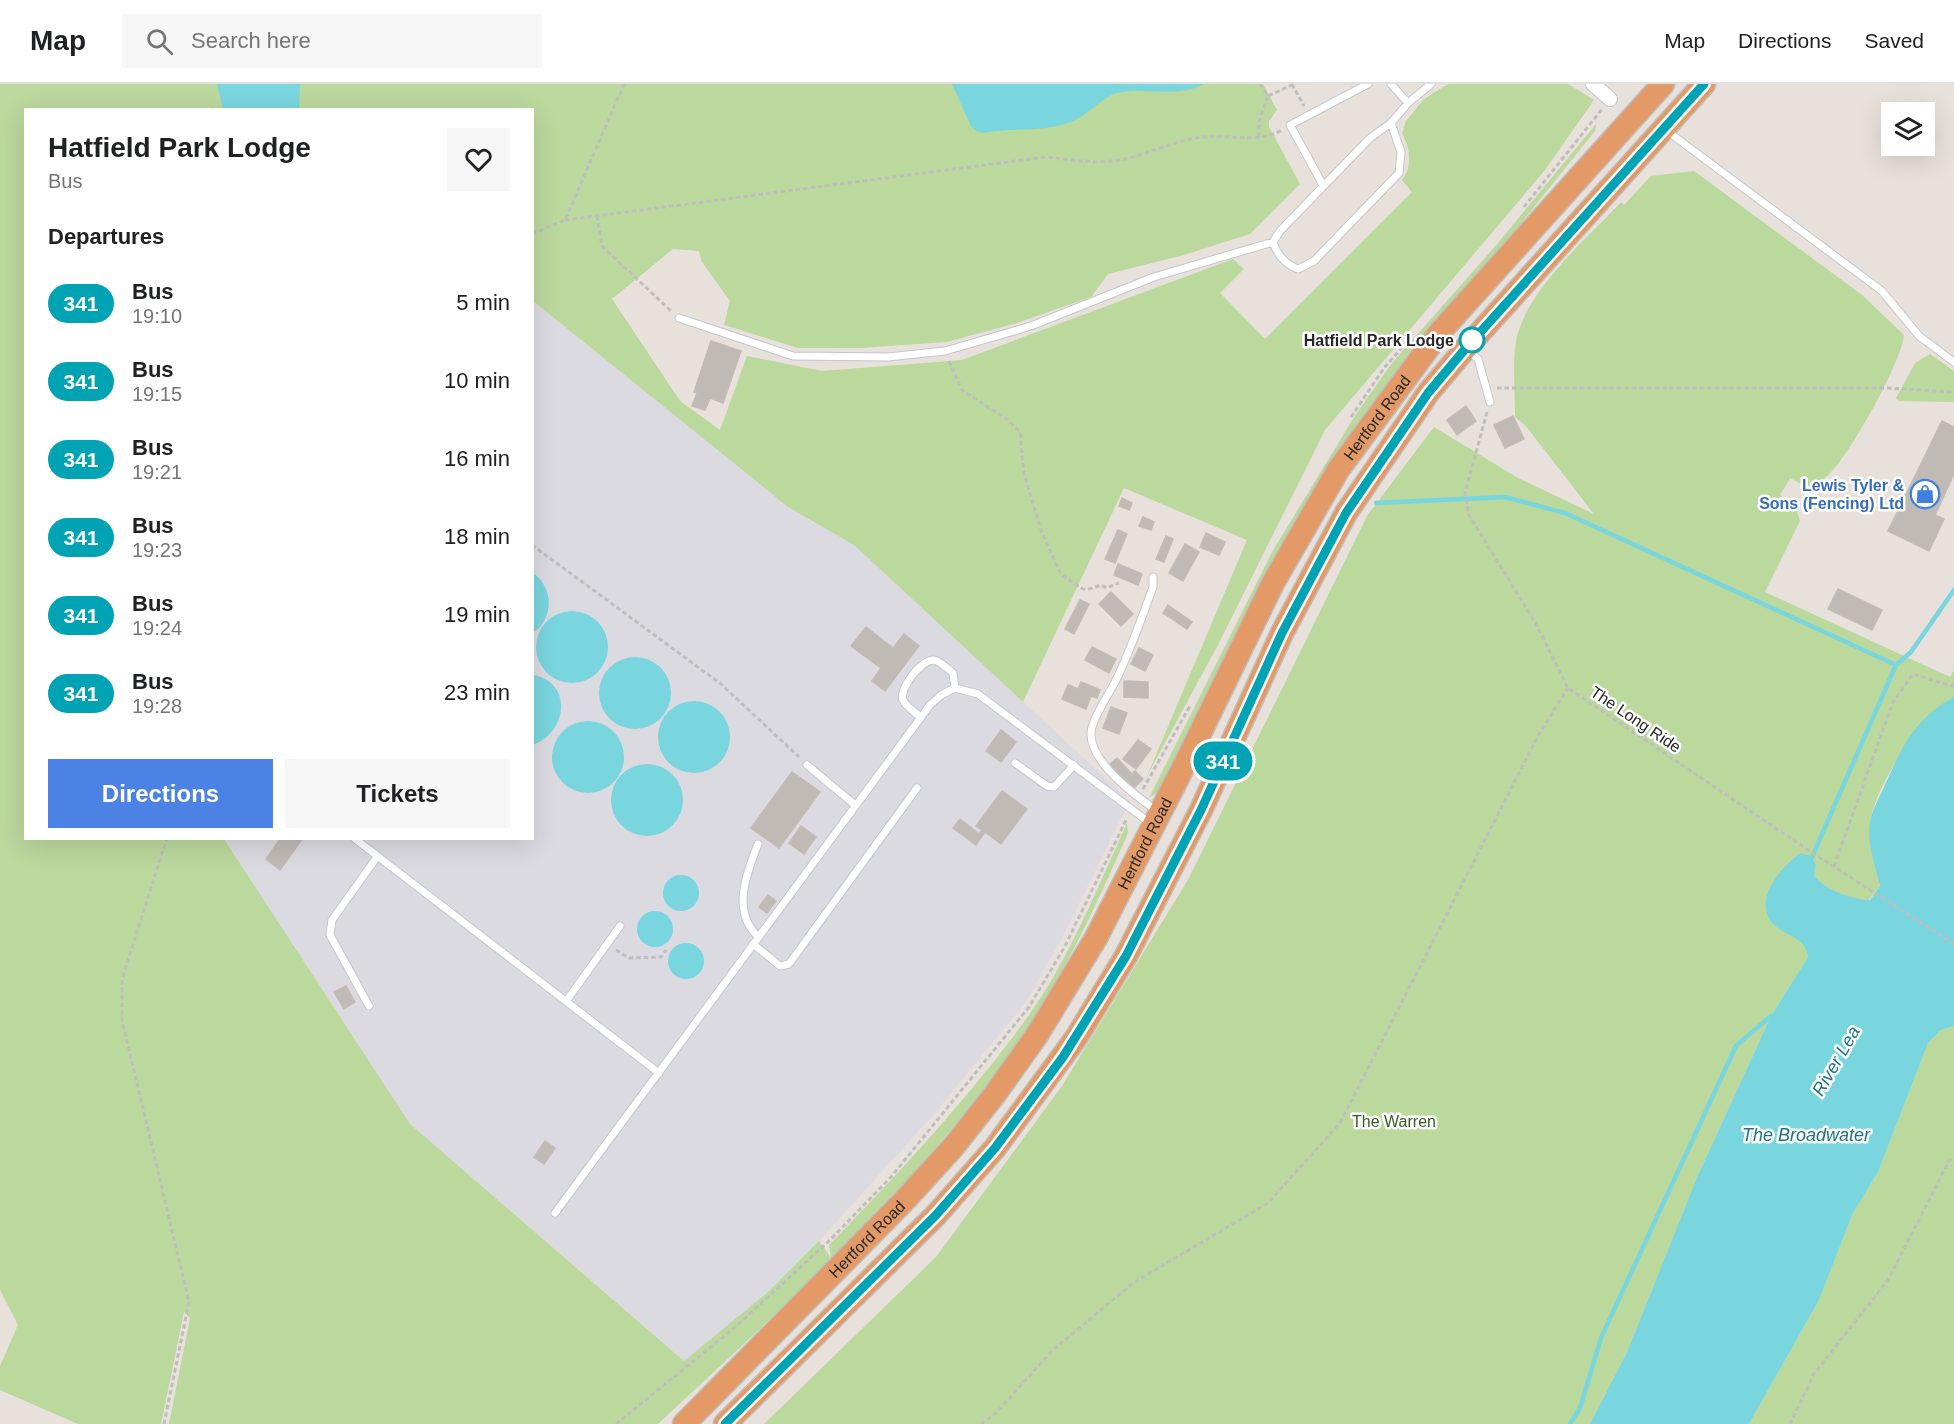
<!DOCTYPE html>
<style>
body{margin:0;font-family:Arial,sans-serif;background:#f6f6f6;color:#202124;height:100vh;display:flex;flex-direction:column;font-size:22px;white-space:nowrap}
*{box-sizing:border-box;margin:0}
p{font-size:20px;color:#757577}
.icon{flex:none;width:33px;height:33px;fill:none;stroke:currentColor;stroke-width:2;stroke-linecap:round;stroke-linejoin:round}
.map{position:relative;flex:1;overflow:hidden}
.sheet{position:absolute;left:24px;top:24px;width:510px;height:732px;display:flex;flex-direction:column;background:#fff;border-radius:0px;box-shadow:0 6px 24px #0002}
.sheet>*{flex:none}
.badge{padding:0 12px;border-radius:20px;font-size:21px;line-height:39px}
.tools{position:absolute;left:1881px;top:18px;display:grid;gap:12px}
.tools a{display:grid;place-items:center;width:54px;height:54px;border-radius:0px;background:#fff;box-shadow:0 6px 24px #0002;font-size:30px}
.map>.badge{position:absolute;translate:-50% -50%;box-shadow:0 0 0 3px #fff}
h2{padding:0 24px;font-size:22px;line-height:54px}
.round{display:grid;place-items:center;flex:none;width:63px;height:63px;border-radius:0px;background:#f6f6f6}
.headline{display:flex;align-items:center;justify-content:space-between;height:102px;padding:0 24px}
h1{font-size:28px;font-weight:800;line-height:45px}
.action{display:flex;gap:12px;margin-top:auto;padding:12px 24px}
.action a{flex:1;height:69px;border-radius:0px;background:#4c82e3;color:#fff;font-size:24px;font-weight:800;line-height:69px;text-align:center}
.action a+a{background:#f6f6f6;color:#202124}
ul{padding:0;list-style:none}
li{display:flex;align-items:center;gap:18px;height:78px;padding:0 24px}
li div{flex:1}
li b{display:block;font-size:22px}
li em{font-style:normal}
li .badge{min-width:66px;font-weight:700;text-align:center}
header{display:flex;align-items:center;gap:36px;box-sizing:border-box;height:84px;padding:0 30px;background:#fff;border-bottom:2px solid #e0e0e0}
header strong{font-size:28px}
nav{display:flex;gap:33px;margin-inline-start:auto;font-size:21px}
.search{width:420px;height:54px;background:#f6f6f6;display:flex;align-items:center;gap:15px;box-sizing:border-box;padding:0 21px;border-radius:0px;color:#757577;font-size:22px}
.map>svg:first-child{display:block}
.industrial{fill:#dbdae1}
.green{fill:#bbd89d}
.water{fill:#79d5de}
.lines{fill:none;stroke-linecap:round;stroke-linejoin:round}
.stream{stroke:#79d5de;stroke-width:4.5}
.building{fill:#c0bab7;stroke:#c3bbb4;stroke-width:1.5}
.service-casing{stroke:#c2c7cf;stroke-width:9}
.minor-casing{stroke:#c2c7cf;stroke-width:16}
.trunk-casing{stroke:#bebebe;stroke-width:25}
.path{stroke:#bebebe;stroke-width:3;stroke-dasharray:4.5 3;stroke-linecap:butt}
.service{stroke:#fff;stroke-width:7}
.minor{stroke:#fff;stroke-width:14}
.trunk{stroke:#e49a66;stroke-width:22}
.line-casing{stroke:#fff;stroke-width:14}
.line{stroke:#00a3b4;stroke-width:9}
.stop-dot{fill:#fff;stroke:#00a3b4;stroke-width:3}
.labels{text-anchor:middle;stroke-width:5;stroke-linejoin:round;paint-order:stroke}
.stop-label{font-size:16px;font-weight:bold;fill:#272727;stroke:#fff;text-anchor:end}
.street-label{font-size:16px;fill:#272727;stroke:#fff}
.shop-label{font-size:16px;font-weight:bold;fill:#366cbe;stroke:#fff;text-anchor:end}
.park-label{font-size:16px;fill:#375a21;stroke:#fff}
.water-label{font-size:18px;font-style:italic;fill:#1d7385;stroke:#fff}
</style>
<header>
<strong>Map</strong>
<div class="search"><svg class="icon" aria-label="search" viewBox="0 0 24 24"><circle cx="10" cy="10" r="6"/><path d="M15 15l6 6"/></svg>Search here</div>
<nav><a>Map</a><a>Directions</a><a>Saved</a></nav>
</header>
<div class="map">
<svg width="1954" height="1340" viewBox="0 0 1954 1340">
<rect width="100%" height="100%" fill="#e8e0da"/>
<path class="industrial" d="M533 217 788 423 854 461 1130 717 1063 852 1026 918 935 1029 819 1157 768 1208 685 1277 410 1040 224 755 532 754Z"/>
<path class="green" d="M0 0H1263L1277 26 1269 37V43L1300 100 1250 150 1184 171 1108 190 1091 213 1014 240 946 258 860 264H798L724 241 730 217 702 178 699 167 673 165 612 215 680 317 720 346 747 272 822 287 962 276 1233 175 1244 185 1220 209 1265 255 1412 108 1402 96C1413 82 1410 64 1402 49L1406 37 1424 15 1448 0H1568L1594 16 1545 86 1325 346 1219 559 1147 692 1247 456 1124 404 1023 618 854 461 788 423 533 217 532 26H26V754L224 755 410 1040 684 1277 768 1208 819 1157 831 1174 829 1161C898 1090 968 1015 1027 934 1069 875 1097 805 1127 739L1128 749C1107 797 1085 846 1059 892 958 1067 804 1203 658 1340H169L190 1234 184 1228 161 1340H78L0 1306V1282L18 1241 0 1206Z
M1597 39 1595 47 1514 148 1417 258 1362 334 1322 397 1159 707 1149 714 1272 468 1356 330 1392 279 1492 166Z
M1694 87 1862 211 1904 251C1901 279 1852 366 1832 387 1827 393 1820 397 1814 402L1803 401 1790 394 1780 411 1796 424 1800 437 1765 508 1950 593 1954 587V613C1921 631 1879 697 1871 733 1866 756 1875 780 1880 802L1869 816C1853 816 1823 805 1814 791L1816 781 1812 773 1785 848C1798 854 1807 858 1808 873L1771 932 1698 1091 1627 1268 1590 1340H764L936 1173 1062 1002 1189 794 1367 432 1434 343 1518 394 1594 430 1525 341 1515 333C1515 310 1513 285 1515 263 1521 210 1586 156 1621 118L1624 121 1651 92Z
M1930 270 1954 287V318L1899 317 1896 314 1915 279Z
M1954 942V1340H1749L1819 1216 1853 1129 1878 1088 1928 959 1941 946Z"/>
<path class="water" d="M217 0H300L299 25H223Z
M952 0H1204C1176 15 1145 2 1117 9 1100 14 1088 32 1070 38 1043 49 1012 43 983 49L976 47 971 42Z
M533 489C554 504 554 534 533 549Z
M536 563a36 36 0 1 1 72 0a36 36 0 1 1-72 0Z
M599 609a36 36 0 1 1 72 0a36 36 0 1 1-72 0Z
M533 591C573 598 568 648 533 661Z
M1954 613V942L1941 946 1928 959 1878 1088 1853 1129 1819 1216 1749 1340H1590L1627 1268 1698 1091 1771 932 1808 873C1806 850 1781 853 1770 836 1755 812 1783 781 1801 769L1812 773 1816 781 1814 791C1823 805 1853 816 1870 816L1880 802C1875 780 1865 756 1871 733 1874 723 1880 712 1884 703 1902 663 1914 635 1954 613Z
M658 653a36 36 0 1 1 72 0a36 36 0 1 1-72 0Z
M552 673a36 36 0 1 1 72 0a36 36 0 1 1-72 0Z
M611 716a36 36 0 1 1 72 0a36 36 0 1 1-72 0Z
M663 809a18 18 0 1 1 36 0a18 18 0 1 1-36 0Z
M637 845a18 18 0 1 1 36 0a18 18 0 1 1-36 0Z
M668 877a18 18 0 1 1 36 0a18 18 0 1 1-36 0Z"/>
<g class="lines">
<path class="stream" d="M1376 419 1505 413 1565 429 1896 581
M1812 773 1896 581 1911 568 1954 506
M1570 1340 1580 1324 1601 1254 1736 962 1771 932"/>
</g>
<path class="building" d="M711 257 741 267 723 319 710 314 705 326 692 322 697 309 694 308Z
M1466 322 1476 337 1457 351 1447 336Z
M1513 332 1524 355 1505 364 1494 341Z
M1942 337 1954 343V390L1935 431 1944 435 1929 467 1888 447Z
M1122 414 1132 419 1129 426 1119 422Z
M1143 433 1154 438 1151 446 1139 442Z
M1118 446 1127 450 1115 479 1105 475Z
M1206 449 1225 458 1219 471 1200 463Z
M1166 452 1173 455 1164 478 1156 475Z
M1185 460 1199 468 1183 497 1169 489Z
M1118 480 1142 490 1138 501 1114 491Z
M1838 505 1882 526 1872 546 1828 525Z
M1111 508 1133 530 1121 542 1099 520Z
M1080 516 1089 520 1074 550 1065 545Z
M1168 521 1192 538 1187 545 1163 529Z
M866 543 893 564 904 550 919 562 885 607 872 597 881 584 851 562Z
M1092 563 1116 575 1109 589 1085 576Z
M1139 564 1153 571 1145 587 1131 580Z
M1124 597 1148 598V614L1124 613Z
M1081 598 1100 606 1097 614 1091 612 1086 625 1062 615 1068 601 1078 605Z
M1111 623 1127 629 1119 650 1103 644Z
M1001 646 1016 658 1001 678 986 667Z
M1138 656 1151 665 1136 685 1123 675Z
M1117 674 1132 690 1135 687 1143 695 1133 705 1110 680Z
M792 688 820 708 779 764 751 744Z
M1002 707 1027 725 1001 760 985 748 976 761 953 744 960 735 979 750 982 746 976 742Z
M801 742 816 753 804 770 789 759Z
M281 754H303L280 786 266 775Z
M768 811 776 817 767 829 759 823Z
M346 902 355 918 344 925 334 908Z
M545 1057 555 1064 544 1080 534 1073Z"/>
<g class="lines">
<g class="service-casing">
<path id="service" d="M1391 0 1408 19
M1391 39 1401 68 1399 89 1314 177 1298 185C1285 180 1277 171 1273 158L1280 147 1370 54 1391 39 1408 19 1431 0
M1667 47 1882 207 1919 252 1954 278
M1323 101 1290 41 1368 0
M679 234 793 272 888 273 945 267 1031 242 1154 193 1273 158
M1467 266 1478 275 1490 318
M1153 493V503C1142 533 1131 565 1117 594 1110 609 1097 626 1092 643 1083 674 1136 712 1157 727
M921 633C915 629 906 623 903 616 899 605 920 577 933 576 940 576 947 585 953 589L955 604
M1015 679 1047 702 1054 703 1074 681
M807 681 855 721
M354 754 659 989
M758 760C746 790 731 829 759 853
M753 860 780 882 789 880 917 704
M567 916 620 842
M369 922 330 851 332 836 377 773
M555 1129 930 621 941 611 955 604 978 610 1150 739"/>
</g>
<g class="minor-casing">
<path id="minor" d="M1593 0 1610 15"/>
</g>
<g class="trunk-casing">
<g id="trunk">
<path id="s1" d="M684 1340 903 1118 954 1062 995 1010 1037 951 1096 854 1188 674 1273 499 1338 386 1440 248 1663 0"/>
<path d="M725 1340 936 1131 995 1064 1076 954 1126 872 1201 726 1282 549 1346 429 1428 309 1466 264 1704 0"/>
</g>
</g>
<path class="path" d="M1260 0 1268 12 1294 0
M1292 0 1304 22
M1259 53V37L1268 12
M1524 123 1602 25
M597 132 602 162 672 228
M565 136 1046 73C1070 76 1095 80 1120 76 1149 71 1175 55 1205 53 1232 51 1259 59 1282 46
M532 150 565 136 624 0
M949 277 962 306 1008 336 1020 348 1024 390 1041 446 1061 491C1071 495 1075 502 1086 506L1101 501 1107 504 1119 499
M1497 304H1888L1954 308
M1487 328 1465 409 1469 431 1536 540 1568 604 1805 764 1954 860
M1351 333 1384 284 1406 259
M532 461 721 600 799 673
M1143 705 1190 622
M1834 782 1893 618 1913 590 1952 602 1954 598
M616 866 629 874 661 873 666 866
M164 1340 189 1218 122 936V895L167 754
M616 1340 733 1245 830 1156 891 1093 1029 923 1064 864 1127 734
M981 1340 996 1329 1052 1267 1133 1199 1268 1119 1340 1039 1539 650 1568 604
M1790 1340 1814 1290 1888 1196 1949 1077 1954 1074"/>
<use href="#service" class="service"/>
<use href="#minor" class="minor"/>
<use href="#trunk" class="trunk"/>
</g>
<g class="lines">
<g class="line-casing">
<path id="line" d="M725 1340 936 1131 995 1064 1063 973 1126 872 1201 726 1282 549 1346 429 1428 309 1466 264 1704 0"/>
</g>
<use href="#line" class="line"/>
</g>
<defs>
<g id="shop-ring" transform="scale(1.5)"><circle r="9.5" fill="#fff" stroke="#3f7fe0" stroke-width="1.5"/><path d="M-5-2.5h2.3a2.7 3.5 0 0 1 5.4 0H5L5.5 6h-11ZM-1.5-2.5h3a1.5 2.3 0 0 0-3 0Z" fill="#3f7fe0"/></g>
</defs>
<g fill-rule="evenodd">
<use href="#shop-ring" x="1925" y="410"/>
</g>
<circle class="stop-dot" cx="1472" cy="256" r="12"/>
<g class="labels">
<g class="stop-label">
<text x="1454" y="262">Hatfield Park Lodge</text>
</g>
<g class="street-label">
<text dy="6" stroke="none"><textPath href="#s1" startOffset="1232">Hertford Road</textPath></text>
<text transform="translate(1636 635) rotate(34)" y="6">The Long Ride</text>
<text dy="6" stroke="none"><textPath href="#s1" startOffset="746">Hertford Road</textPath></text>
<text dy="6" stroke="none"><textPath href="#s1" startOffset="260">Hertford Road</textPath></text>
</g>
<g class="shop-label">
<text x="1904" y="407">Lewis Tyler &amp;<tspan x="1904" dy="18">Sons (Fencing) Ltd</tspan></text>
</g>
<g class="park-label">
<text x="1394" y="1043">The Warren</text>
</g>
<g class="water-label">
<text transform="translate(1836 977) rotate(-60)" y="6">River Lea</text>
<text x="1806" y="1057">The Broadwater</text>
</g>
</g>
</svg>
<div class="tools">
<a><svg class="icon" aria-label="layers" viewBox="0 0 24 24"><path d="M12 4l9 5-9 5-9-5zM3 14l9 5 9-5"/></svg></a>
</div>
<b class="badge" style="left:1223px;top:677px;background:#00a3b4;color:#fff">341</b>
<section class="sheet">
<div class="headline"><div><h1>Hatfield Park Lodge</h1><p>Bus</p></div><a class="round"><svg class="icon" aria-label="heart" viewBox="0 0 24 24"><path d="M12 20l-8-8c-3-5 5-10 8-4 3-6 11-1 8 4z"/></svg></a></div>
<h2>Departures</h2>
<ul>
<li><span class="badge" style="background:#00a3b4;color:#fff">341</span><div><b>Bus</b><p>19:10</p></div><em>5 min</em></li>
<li><span class="badge" style="background:#00a3b4;color:#fff">341</span><div><b>Bus</b><p>19:15</p></div><em>10 min</em></li>
<li><span class="badge" style="background:#00a3b4;color:#fff">341</span><div><b>Bus</b><p>19:21</p></div><em>16 min</em></li>
<li><span class="badge" style="background:#00a3b4;color:#fff">341</span><div><b>Bus</b><p>19:23</p></div><em>18 min</em></li>
<li><span class="badge" style="background:#00a3b4;color:#fff">341</span><div><b>Bus</b><p>19:24</p></div><em>19 min</em></li>
<li><span class="badge" style="background:#00a3b4;color:#fff">341</span><div><b>Bus</b><p>19:28</p></div><em>23 min</em></li>
</ul>
<div class="action"><a>Directions</a><a>Tickets</a></div>
</section>
</div>
